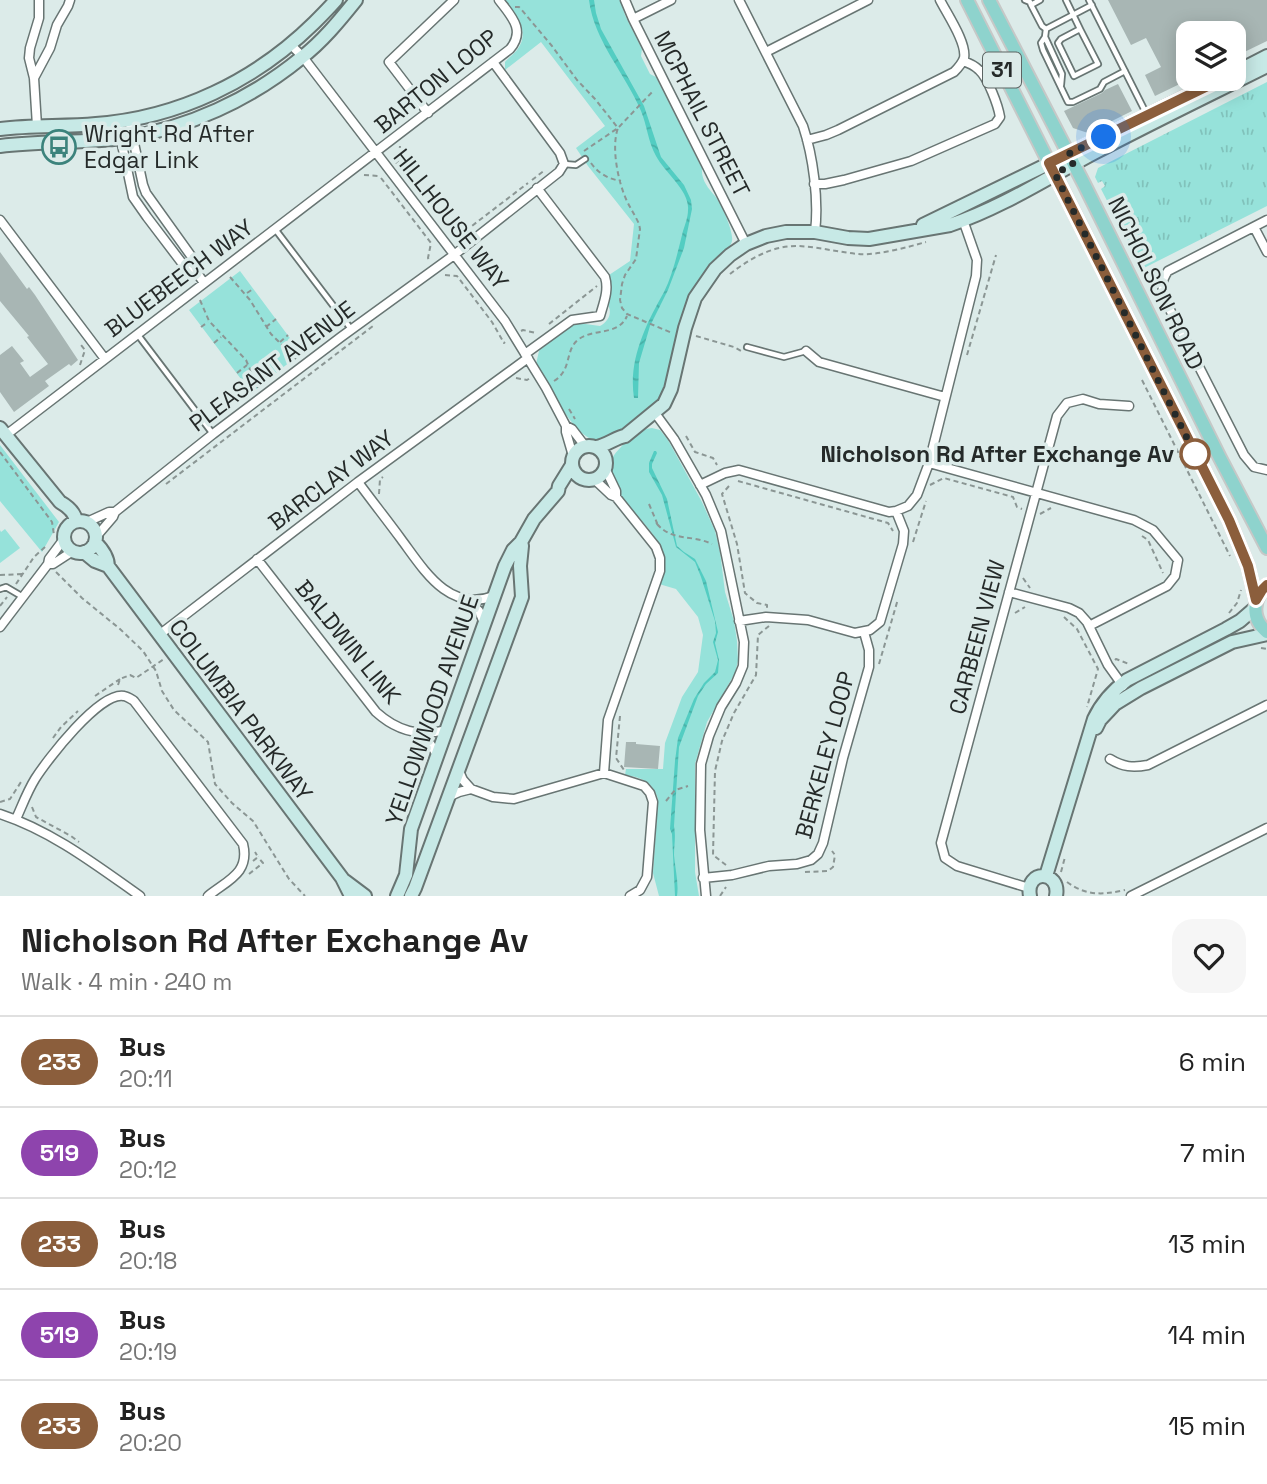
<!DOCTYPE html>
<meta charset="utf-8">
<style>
body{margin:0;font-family:"Space Grotesk",sans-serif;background:#f6f6f6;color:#222;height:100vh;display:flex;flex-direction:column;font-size:26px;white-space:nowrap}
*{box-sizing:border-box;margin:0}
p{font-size:23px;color:#767676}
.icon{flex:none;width:38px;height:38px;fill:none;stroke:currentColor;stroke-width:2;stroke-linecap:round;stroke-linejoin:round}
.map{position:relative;height:896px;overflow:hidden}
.details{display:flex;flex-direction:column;background:#fff;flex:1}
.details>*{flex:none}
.badge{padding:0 14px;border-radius:23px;font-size:24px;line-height:46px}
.tools{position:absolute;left:1176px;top:21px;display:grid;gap:14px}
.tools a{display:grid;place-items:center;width:70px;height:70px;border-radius:14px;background:#fff;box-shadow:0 4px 18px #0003;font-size:35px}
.you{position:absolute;width:35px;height:35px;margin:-18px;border:5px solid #fff;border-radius:50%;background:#1a73e8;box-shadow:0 0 0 10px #1a73e833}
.map>.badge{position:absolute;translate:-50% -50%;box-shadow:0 0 0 4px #fff}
.round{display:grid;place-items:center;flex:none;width:74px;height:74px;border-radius:21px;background:#f6f6f6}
.headline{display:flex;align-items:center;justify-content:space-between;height:119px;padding:0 21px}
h1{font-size:33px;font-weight:600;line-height:52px}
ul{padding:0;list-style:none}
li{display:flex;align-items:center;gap:21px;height:91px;padding:0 21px;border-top:2px solid #e0e0e0}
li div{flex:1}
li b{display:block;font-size:26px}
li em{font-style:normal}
li .badge{min-width:77px;font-weight:700;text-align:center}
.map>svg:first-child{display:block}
.grass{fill:url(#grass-tufts)}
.park{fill:#96e2da}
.water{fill:url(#water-waves)}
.building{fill:#a8b6b4}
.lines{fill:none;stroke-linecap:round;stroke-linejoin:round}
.lane-casing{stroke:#687573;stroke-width:8}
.street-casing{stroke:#687573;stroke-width:11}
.secondary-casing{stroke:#687573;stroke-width:16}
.primary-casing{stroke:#c6c8c7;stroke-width:16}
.path{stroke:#8b9694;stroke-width:2;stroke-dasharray:5 3.5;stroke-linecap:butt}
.lane{stroke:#fff;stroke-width:4.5}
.street{stroke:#fff;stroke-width:8}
.secondary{stroke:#c7e9e6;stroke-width:12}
.primary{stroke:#8ed3cd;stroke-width:12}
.line-casing{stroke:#fff;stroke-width:16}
.line{stroke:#8b5e3c;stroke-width:10}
.walk{stroke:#252a29;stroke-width:7;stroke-dasharray:0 12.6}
.stop-dot{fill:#fff;stroke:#8b5e3c;stroke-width:3.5}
.labels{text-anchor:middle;stroke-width:7;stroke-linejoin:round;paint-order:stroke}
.shield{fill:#dcebe9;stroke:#5c6463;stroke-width:2}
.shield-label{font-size:21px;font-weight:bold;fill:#252a29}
.street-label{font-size:23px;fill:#252a29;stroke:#dcebe9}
.poi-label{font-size:23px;fill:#252a29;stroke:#dcebe9;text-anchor:start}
.stop-label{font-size:23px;font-weight:bold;fill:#252a29;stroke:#dcebe9;text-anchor:end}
</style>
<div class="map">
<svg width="1267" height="896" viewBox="0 0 1267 896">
<defs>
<pattern id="grass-tufts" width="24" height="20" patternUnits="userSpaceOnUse" patternTransform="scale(1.75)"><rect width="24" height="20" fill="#96e2da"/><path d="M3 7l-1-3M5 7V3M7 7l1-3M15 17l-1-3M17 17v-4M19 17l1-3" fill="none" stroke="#81c2bb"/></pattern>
<pattern id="water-waves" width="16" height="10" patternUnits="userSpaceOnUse" patternTransform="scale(1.75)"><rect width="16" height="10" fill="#53cdc2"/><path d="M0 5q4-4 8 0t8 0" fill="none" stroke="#48b0a7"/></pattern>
</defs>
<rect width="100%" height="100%" fill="#dcebe9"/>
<path class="grass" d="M1267 82V206L1142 269 1101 189 1105 186 1102 181 1098 183 1095 177 1098 168Z"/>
<path class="park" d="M505 0H620L625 15 642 49 641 56 650 74 656 77 702 168C701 180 708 188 715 196 721 203 734 232 732 241 730 252 704 271 697 283 679 314 674 351 666 386 659 404 645 415 629 425 620 431 606 441 595 440 574 437 546 382 536 364L539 351 543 345 572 324 578 323 600 326C609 321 613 312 607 303 608 292 614 286 609 275L630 261 634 224 588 166 576 148 605 126 541 42 505 70V62C508 58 513 55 517 50 531 32 516 14 505 0Z
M240 271 301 353 255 390 250 391 189 310Z
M652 428 660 430 668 440 702 502 715 531 720 552 725 592 734 621 737 641 738 661 735 673 707 722 695 764V872L699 896H659L653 873 658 799C653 782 641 777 625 775L626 769H663L665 743 682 697 698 672 703 635 698 617 676 589 659 584C663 571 667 560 661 547 650 524 607 491 610 465 611 458 616 452 621 447 630 437 638 429 652 428Z
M0 445 59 522 42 552 0 501Z
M5 529 20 548 0 563V530L1 532Z"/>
<path class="water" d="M589 0H594L596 13 601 29 644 106 661 157 684 185 691 200 692 209 684 248 668 290 650 326 639 363 638 398H634C628 360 646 324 664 292 673 274 678 251 683 231 685 225 688 217 688 210 690 191 665 173 656 156 648 142 647 125 641 111 625 73 594 41 589 0Z
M654 451H656L657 453 652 464V468L667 499 677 546 684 552 695 559 706 581 718 632 715 643 719 660 718 673 706 684 698 696 679 747 674 826C676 837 674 845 674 855 675 868 679 883 677 896H675L672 834 670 829 675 761 678 738 694 699 704 683 715 672 718 660 713 642 716 633 715 621 701 577 695 562 676 547 662 495 649 472V463Z"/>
<path class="building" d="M1108 0H1267V41L1234 57V33H1188V80L1155 96 1145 75 1161 67 1146 38 1131 45Z
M1118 84 1132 111 1088 133 1073 128 1064 111 1102 93 1105 90Z
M0 252 27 289 29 287 35 295 78 360 71 366 69 364 45 381 49 386 14 412 0 392V355L12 346 24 361 20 363 30 377 48 364 27 337 29 336 0 301Z
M626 742H636V744L660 746 658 769 624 767Z"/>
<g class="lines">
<g class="lane-casing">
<path id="lane" d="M1025 0 1030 2 1031 5
M1040 0 1031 5 1042 26 1046 29
M1066 0 1080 29 1061 39 1058 43 1074 76 1098 64 1080 29
M1089 0 1147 115
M1092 5 1046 29 1045 37 1041 43 1043 50 1067 100 1068 102H1073L1100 89 1104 82 1125 71
M1045 37 1062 74 1061 85
M564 164 576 165 585 159
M275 229 351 329
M138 335 213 434
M747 347 784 357 806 351
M0 589 6 587 23 597"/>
</g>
<g class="street-casing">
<path id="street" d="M625 0 633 19 665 83 746 244
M739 0 803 126C813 156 819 200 815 232
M633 19 671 0
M291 45 303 57 505 321 546 388 566 426V432L573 456
M766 52 868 0
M34 78 50 48 57 25 68 6 70 0
M428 113 389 62 454 0
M129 120 143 185 146 193 194 260 195 270 204 283
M117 121 133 197 147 217 185 267 195 270
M37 126 34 78 29 58 30 48 39 18V0
M807 140 826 135 838 130 954 72C958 68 962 64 964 58 967 43 947 14 940 0
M814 184H825L844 180 911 161 995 124 1000 117C998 105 988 78 979 70 974 65 969 63 963 61
M0 220 105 359
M1267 220 1168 271C1160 282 1162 290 1166 302L1244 455 1254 467 1267 470
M1254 227 1267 252
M806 351 819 362 945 397
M525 354 572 320 600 316C604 302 609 290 605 277L537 188
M655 413 674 439 706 495 721 531 744 642 743 666 736 683 721 707 709 736 701 764 700 830 706 896
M566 426 572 429 585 446
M6 435 510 49C526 30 511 16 499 0
M929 463 1134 520 1153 530 1178 560 1175 576 1167 586 1089 626
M605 468 616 491V497
M358 482C372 501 387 520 401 539 424 570 449 613 494 596
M700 485 725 473 739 470 889 512 896 511 908 506 917 495 929 463 976 276 977 260 963 220
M87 522 109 512H115
M95 538 113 517 115 512 213 434 341 337 454 255 559 172 564 164 560 153 493 62
M257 559 376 712C397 731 419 737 446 730
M48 564H53L73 551
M1009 592 1069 608 1079 613 1087 622 1108 665 1123 686
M468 600 479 611 484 623
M739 621 766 617 808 620 855 633 870 630 880 622 903 544 904 531 896 511
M0 627 48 564 49 559 64 539
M159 635 358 482 528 358
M419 734 431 745 437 755
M1110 759C1123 767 1133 768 1148 765L1267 705
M604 773 644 786 650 793 653 802 647 877 640 890 630 896
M471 789 493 797 514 799 604 773 608 720 660 571V558L656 547 616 497 611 495 594 479
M448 797 459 792 471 789 463 780 459 771
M0 814C52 831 96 865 140 896
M16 819C22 806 27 792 35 779 47 760 100 691 124 696 126 696 133 700 134 701L243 844C250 873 228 880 208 896
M703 878 732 875 769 866 797 864 811 860 818 854 823 843 843 758 869 667V650L864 632
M1029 888 957 866 945 858 941 843 1057 416 1067 403 1083 399 1099 404 1129 406
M1131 896 1267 828"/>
</g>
<g class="secondary-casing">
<path id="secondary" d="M1234 73 1267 56
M0 129C32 125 64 127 96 124 178 118 255 81 314 23 321 16 329 8 336 0
M0 146C41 141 82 143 123 138 187 129 251 99 301 58 322 42 340 20 356 0
M923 225 1222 79
M0 428 60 502C67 506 75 513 76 521
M572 463a17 17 0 1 1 34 0a17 17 0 1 1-34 0Z
M597 447C607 445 617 437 625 436L664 404 671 389 685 328 695 298 715 269 730 255 746 244 766 236 786 232H815L848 238 869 239 950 225C1001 208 1047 178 1094 153 1151 123 1209 95 1267 66
M64 537a16 16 0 1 1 32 0a16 16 0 1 1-32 0Z
M95 542C101 548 108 557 108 566L342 878 351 896
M84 552 95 561 108 566
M1096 728 1100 720 1115 704 1141 688 1232 642 1267 634
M1046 876 1094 719C1102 702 1112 691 1127 680L1226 629 1240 621 1255 608
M345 881 365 896
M397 896 406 875 411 829 505 566 513 550 521 542 534 519 558 491 559 486 572 465
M411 896 415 888 522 597 520 566 522 546 521 542
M1030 896C1025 869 1061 870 1056 896"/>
</g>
<g class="primary-casing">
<path id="primary" d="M967 0 1229 520 1248 566 1256 600
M989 0 1084 184 1220 458 1267 548
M1267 585C1252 599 1251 619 1267 632"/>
</g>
<path class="path" d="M515 7H519L521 9 552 46 577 80 595 99 618 128C611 147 618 181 626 199 630 208 635 215 639 224L640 229 636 259 625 275 622 284 620 300 622 308 627 314 672 333
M584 151 618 128 654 90
M591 163C598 173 608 179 621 181
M396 164 398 162 400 146
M364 175 379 176
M381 178 431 243 428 258 429 260
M532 180 545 170
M449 230 464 232 528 183
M730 274C749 259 773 245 799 246 818 247 838 252 858 254 876 256 908 247 926 242
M445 275 457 276 492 322 504 343 505 342
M230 277 250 300 271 334 296 359
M247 293 253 289
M200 300 209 321 246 360 258 388
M549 324 597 286
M201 327 208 322
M266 327 276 319
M521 331 523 330 536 333
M696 336 734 347 741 351
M280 342 288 335
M214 343 221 337
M967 355 996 255
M80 365 85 350 81 345
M237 373 247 365
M516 378 527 380 530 378
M1142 380 1230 556
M554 381C573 369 564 350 579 339 595 328 618 336 627 316
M569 409 575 419
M686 436 695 452 713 458 717 465
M0 452 52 522 54 535
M738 481 888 523 893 531
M166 484 373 326
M930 485 944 478 1013 497 1017 507 1022 509
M729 486 722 494 737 544 745 593 757 603 767 605V608
M379 494 380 479 383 477
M649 504 657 523 653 525
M1040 514 1051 508
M657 524C673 542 691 534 712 544
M1142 536 1148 540 1163 573
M913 542 926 501
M56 572 82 598 120 629 143 651 156 671 162 691 174 710 208 742 215 784 232 803 253 821 289 879 305 896
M0 575 23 574
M1023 578 1030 588
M16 584 34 557 45 547
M0 606 7 597
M1015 613 1025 607
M1229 613 1237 603 1241 590
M1064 617 1077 629 1098 669 1087 707
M1261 648 1267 649
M1115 660 1116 659 1129 664
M879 664 898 599
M118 685 120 679 130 675 136 678 164 659
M95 696 120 679
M620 716 616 758 624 770
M53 738 61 727 78 711
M666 801 675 790 688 786
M0 802 10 799 21 782
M32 807 36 817 71 836 79 842
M253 861 258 857 255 852
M726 865 713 855 715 771 722 741 734 713 756 675 758 635 769 626
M805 872 828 871 833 867 835 855 832 851
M1061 872 1065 857
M249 874 263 863 258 857
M1067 882C1086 896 1103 895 1125 890
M720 896 726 887"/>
<use href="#lane" class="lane"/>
<use href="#street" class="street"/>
<use href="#secondary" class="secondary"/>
<use href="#primary" class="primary"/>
</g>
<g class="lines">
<g class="line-casing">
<path id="line" d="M1222 79 1049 163 1229 520 1248 566 1256 600 1262 590 1267 585"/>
</g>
<use href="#line" class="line"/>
<path class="walk" d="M1104 137 1068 154 1073 164 1055 174 1195 454"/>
</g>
<defs>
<g id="bus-ring" transform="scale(1.75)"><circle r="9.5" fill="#dcebe9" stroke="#3c837c" stroke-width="1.5"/><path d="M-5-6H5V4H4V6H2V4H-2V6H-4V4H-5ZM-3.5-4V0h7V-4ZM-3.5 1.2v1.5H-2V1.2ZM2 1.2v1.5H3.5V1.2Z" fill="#3c837c"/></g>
</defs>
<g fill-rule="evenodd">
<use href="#bus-ring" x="59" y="147"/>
</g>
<circle class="stop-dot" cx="1195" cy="454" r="14"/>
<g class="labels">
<rect class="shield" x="983" y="52.5" width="38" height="35" rx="5"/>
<g class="shield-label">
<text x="1002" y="77">31</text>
</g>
<g class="street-label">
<text transform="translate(436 81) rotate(-39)" y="8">BARTON LOOP</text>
<text transform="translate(702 114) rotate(63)" y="8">MCPHAIL STREET</text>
<text transform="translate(451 219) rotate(52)" y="8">HILLHOUSE WAY</text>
<text transform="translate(179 278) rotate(-37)" y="8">BLUEBEECH WAY</text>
<text transform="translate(1156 283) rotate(64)" y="8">NICHOLSON ROAD</text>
<text transform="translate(272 366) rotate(-37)" y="8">PLEASANT AVENUE</text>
<text transform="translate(331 480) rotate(-37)" y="8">BARCLAY WAY</text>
<text transform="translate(977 637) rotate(-75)" y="8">CARBEEN VIEW</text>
<text transform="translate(348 642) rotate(51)" y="8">BALDWIN LINK</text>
<text transform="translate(241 710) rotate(53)" y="8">COLUMBIA PARKWAY</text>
<text transform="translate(432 710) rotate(-71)" y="8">YELLOWWOOD AVENUE</text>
<text transform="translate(825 755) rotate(-75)" y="8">BERKELEY LOOP</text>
</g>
<g class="poi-label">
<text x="84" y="142">Wright Rd After<tspan x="84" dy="26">Edgar Link</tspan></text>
</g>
<g class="stop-label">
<text x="1174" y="462">Nicholson Rd After Exchange Av</text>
</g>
</g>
</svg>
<div class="tools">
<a><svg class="icon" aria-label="layers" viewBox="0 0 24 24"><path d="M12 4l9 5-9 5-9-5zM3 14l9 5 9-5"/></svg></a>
</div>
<div class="you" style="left:1104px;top:137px"></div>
</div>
<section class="details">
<div class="headline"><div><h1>Nicholson Rd After Exchange Av</h1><p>Walk · 4 min · 240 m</p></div><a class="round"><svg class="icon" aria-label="heart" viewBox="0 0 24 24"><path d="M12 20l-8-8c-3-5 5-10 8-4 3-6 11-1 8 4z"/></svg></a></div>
<ul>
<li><span class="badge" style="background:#8b5e3c;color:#fff">233</span><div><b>Bus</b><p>20:11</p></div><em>6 min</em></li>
<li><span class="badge" style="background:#8e44ad;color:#fff">519</span><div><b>Bus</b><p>20:12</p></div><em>7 min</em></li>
<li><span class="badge" style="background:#8b5e3c;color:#fff">233</span><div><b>Bus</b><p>20:18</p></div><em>13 min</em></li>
<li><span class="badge" style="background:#8e44ad;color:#fff">519</span><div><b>Bus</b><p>20:19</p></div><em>14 min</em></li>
<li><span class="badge" style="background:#8b5e3c;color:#fff">233</span><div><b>Bus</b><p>20:20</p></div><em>15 min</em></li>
</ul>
</section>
